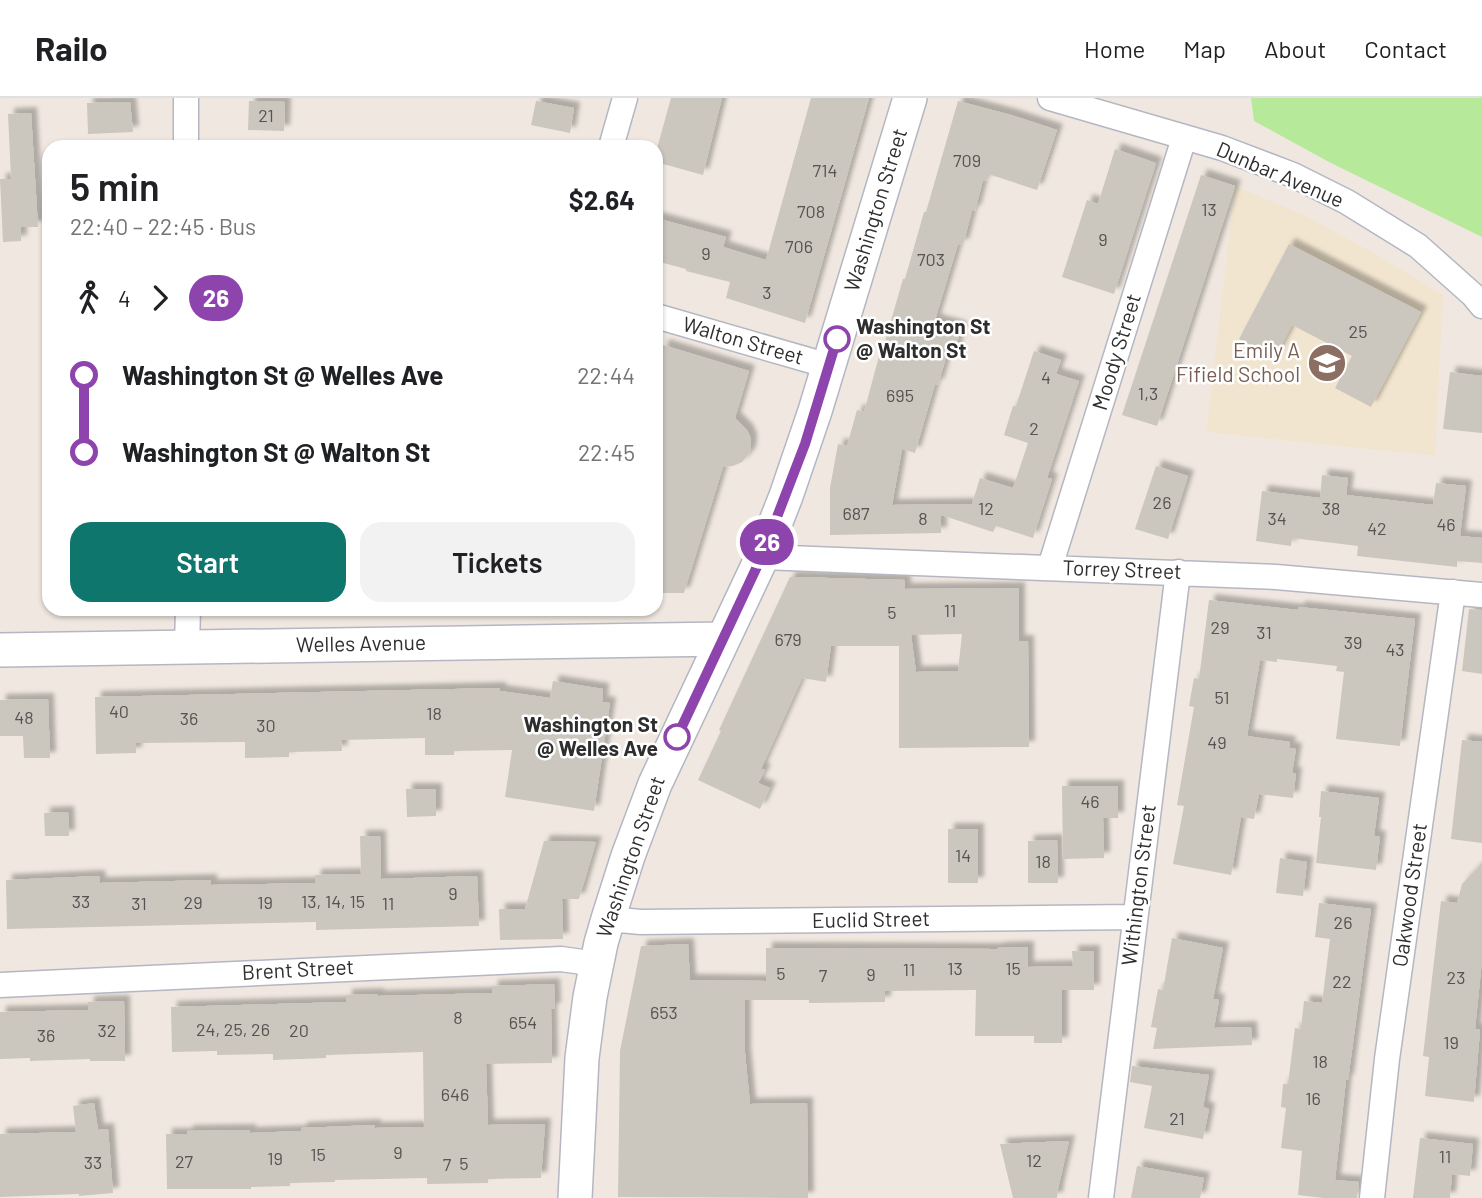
<!DOCTYPE html>
<meta charset="utf-8">
<style>
body{margin:0;font-family:Barlow,sans-serif;background:#f2f2f2;color:#202124;height:100vh;display:flex;flex-direction:column;font-size:26px;white-space:nowrap}
*{box-sizing:border-box;margin:0}
p{font-size:23px;color:#757577}
.icon{flex:none;width:38px;height:38px;fill:none;stroke:currentColor;stroke-width:2;stroke-linecap:round;stroke-linejoin:round}
.map{position:relative;flex:1;overflow:hidden}
.details{position:absolute;left:42px;top:42px;width:621px;height:476px;display:flex;flex-direction:column;background:#fff;border-radius:21px;box-shadow:0 2px 5px #0004}
.details>*{flex:none}
.badge{padding:0 14px;border-radius:23px;font-size:24px;line-height:46px}
.map>.badge{position:absolute;translate:-50% -50%;box-shadow:0 0 0 4px #fff}
.legs{display:flex;align-items:center;gap:10px;height:77px;padding:0 28px;font-size:23px}
.legs p{margin-inline-start:auto}
.summary{display:flex;align-items:center;justify-content:space-between;height:119px;padding:0 28px}
h1{font-size:38px;font-weight:600;line-height:52px}
.cta{display:flex;gap:14px;margin-top:auto;padding:14px 28px}
.cta a{flex:1;height:80px;border-radius:21px;background:#0f766e;color:#fff;font-size:28px;font-weight:600;line-height:80px;text-align:center}
.cta a+a{background:#f2f2f2;color:#202124}
ul{padding:0 28px;list-style:none}
li{display:flex;align-items:center;gap:24px;height:77px;font-size:26px}
li i{display:grid;place-items:center;width:10px;height:100%;margin:0 9px;background:currentColor}
li i::after{content:'';width:18px;height:18px;margin:-9px;border:5px solid;border-radius:50%;background:#fff}
li p{margin-inline-start:auto}
li:first-child i{background:linear-gradient(#0000 50%,currentColor 0)}
li:last-child i{background:linear-gradient(currentColor 50%,#0000 0)}
header{display:flex;align-items:center;gap:42px;box-sizing:border-box;height:98px;padding:0 35px;background:#fff;border-bottom:2px solid #e0e0e0}
header strong{font-size:33px}
nav{display:flex;gap:38px;margin-inline-start:auto;font-size:24px}
.map>svg:first-child{display:block}
.education{fill:#f2e5cf}
.green{fill:#b7e99a}
.building{fill:#cbc6be;fill-rule:evenodd;filter:url(#shadow)}
.lines{fill:none;stroke-linecap:round;stroke-linejoin:round}
.street-casing{stroke:#b4b7c2;stroke-width:27}
.secondary-casing{stroke:#b4b7c2;stroke-width:36}
.street{stroke:#fff;stroke-width:24}
.secondary{stroke:#fff;stroke-width:33}
.line-1-casing{stroke:#fff;stroke-width:16}
.line-1{stroke:#8e44ad;stroke-width:10}
.stop-1-dot{fill:#fff;stroke:#8e44ad;stroke-width:3.5}
.labels{text-anchor:middle;stroke-width:5;stroke-linejoin:round;paint-order:stroke}
.number-label{font-size:18px;fill:#555452}
.street-label{font-size:21px;fill:#2e2e2e;stroke:#fff}
.stop-label{font-size:21px;font-weight:bold;fill:#2e2e2e;stroke:#fff;text-anchor:start}
.education-label{font-size:21px;fill:#785e54;stroke:#fff;text-anchor:end}
</style>
<header>
<strong>Railo</strong>
<nav><a>Home</a><a>Map</a><a>About</a><a>Contact</a></nav>
</header>
<div class="map">
<svg width="1482" height="1100" viewBox="0 0 1482 1100">
<defs>
<filter id="shadow"><feDropShadow dx="6" dy="-6" stdDeviation="2" flood-color="#0004"/></filter>
</defs>
<rect width="100%" height="100%" fill="#f0e8e0"/>
<path class="education" d="M1235 88 1306 118 1372 154 1443 197 1435 358 1206 334Z"/>
<path class="green" d="M1251 0H1482V139L1329 64 1254 23Z"/>
<path class="building" d="M671 0H722L703 77 656 64V54Z
M811 0H869L805 225 726 200 730 184 686 173V171L656 163V120L726 139 723 149 766 162Z
M249 3 285 4 284 33 248 32Z
M536 3 574 10 570 35 531 27Z
M958 3 1011 17 1057 32 1037 92 988 76 987 83 983 82 975 113H972L963 147 958 146 935 222 961 229 954 258 947 256 938 287 935 286 915 355 902 351 892 407 972 406 980 380 1013 390 1028 345 1004 337 1013 308H1016L1034 253 1061 262 1056 276 1079 283 1047 380 1052 381 1033 440 996 428 993 434 941 417V435L830 437V390L838 346 847 348 857 312 864 314 882 247H884L903 181H905L924 114H926Z
M130 4 133 34 88 36 87 5Z
M31 15 38 129H21V143L3 144 0 81H11L8 16Z
M1115 51 1156 65 1114 196 1062 179 1087 102 1098 106Z
M1201 77 1235 88 1157 328 1122 317Z
M1289 146 1421 214 1371 309 1335 290 1352 258 1292 227 1275 259 1239 241Z
M663 247 749 273 735 320 747 332 751 341V350L749 356 742 364 733 368 723 369 684 495H656V271Z
M1450 274 1482 278V335L1443 331Z
M1156 368 1188 378 1168 441 1135 431Z
M1322 377 1348 380 1346 397 1433 407 1436 385 1466 388 1460 438 1482 440V465L1457 463V469L1357 458 1358 448 1292 440 1291 448 1256 443 1262 393 1320 400Z
M790 479 905 482V491L1019 490V543H1028L1029 649 899 650V548H831L826 584 802 580 761 671 765 672 758 685 770 690 760 711 698 682 721 633 719 632ZM962 536 958 573 916 574 911 537Z
M1209 502 1298 512 1299 509 1415 521 1400 648 1336 641 1344 574 1336 573 1337 568 1277 561V564L1260 562 1247 638 1290 644 1289 650 1296 651 1292 675H1296L1293 700 1259 696 1254 721 1241 719 1231 777 1173 766 1184 708 1177 707 1194 609 1189 608 1194 580 1199 581Z
M1469 511 1482 512V576L1462 573Z
M553 583 603 591 602 604 610 605 594 713 505 699 512 652 454 653V657H425V640L341 642 342 653 289 654V659L245 660V644L136 645V655L96 656 95 599 500 590V593L550 600Z
M48 601 50 660H24L23 638H0V602Z
M1462 642 1482 644V745L1451 741Z
M1062 688H1118V720H1103L1104 760 1063 761Z
M406 691H436V718L407 719Z
M1321 693 1379 700 1374 738 1380 739 1376 772 1316 765 1321 719H1319Z
M68 714 69 738H45L44 715Z
M948 731H978V785H948Z
M360 738H380L381 781 477 778 479 828 316 832V824L7 831 6 782 99 778 100 785 211 782V787L315 785V777L361 776Z
M1057 742 1058 785H1028V743Z
M544 743 596 744 579 801H562L563 841 500 842 499 811H525Z
M1280 760 1307 764 1303 798 1276 795Z
M1482 765V862L1475 931 1480 932 1474 1004 1425 998 1429 959 1423 958 1441 803 1457 805 1462 786Z
M1319 805 1371 811 1348 982H1346L1335 1082 1359 1084 1357 1100H1324L1298 1097 1302 1053 1281 1050 1286 1010 1281 1009 1283 986H1288L1295 930 1301 931 1304 903 1322 905 1330 841 1315 839Z
M1172 840 1223 850 1213 901 1219 902 1214 930 1251 929 1252 947 1153 951 1157 930 1151 929 1158 891 1163 892Z
M688 846 690 882 766 883V850L997 851V850L1028 849V869L1073 868 1072 853H1094V892H1062V945H1034V938H975L976 892 885 893V904L809 905V902H745V955L750 1006 807 1005 808 1100 618 1099 620 953 641 848Z
M554 886 555 911H551L552 965 486 966 488 1027 545 1026 541 1080 488 1081V1085L427 1086V1080L335 1082V1084L290 1085V1088L251 1089V1091H167L166 1036H187V1033L250 1032V1035L301 1033V1030L375 1027V1030L424 1029 423 954 326 957V960L273 962V956L217 957V953L172 954 171 909 346 904V897L378 896V898L492 895V888Z
M124 903 125 963H90V961L30 963V960L0 961V914L88 912V904Z
M1132 968 1209 977 1203 1009 1209 1011 1203 1041 1144 1030 1152 988 1130 984Z
M94 1005 98 1032 108 1031 113 1095 79 1098V1096L0 1099V1036L76 1034 73 1008Z
M1420 1040 1473 1046 1470 1078 1452 1076 1450 1100H1413Z
M1069 1043 1058 1091 1057 1100H1013L1000 1046Z
M1137 1068 1204 1080 1200 1100H1131Z"/>
<g class="lines">
<g class="street-casing">
<path id="street" d="M186 0V49
M1050 0 1222 50 1293 77 1347 104 1418 148 1473 197 1482 208
M611 49 625 0
M656 218 829 268
M762 459 1276 479 1482 497
M1050 469 1184 40
M187 549 188 511
M608 821 641 824 1135 819
M0 887 561 861 597 866
M1101 1100 1178 474
M1372 1100 1387 961 1453 494"/>
</g>
<g class="secondary-casing">
<path id="secondary" d="M0 552 723 541
M575 1100 582 960 590 899 601 845 608 821 628 758 655 686 762 459 786 398 815 313 910 0"/>
</g>
<use href="#street" class="street"/>
<use href="#secondary" class="secondary"/>
</g>
<g class="lines">
<g class="line-1-casing">
<path id="line-1" d="M677 639 762 458 805 346 837 241"/>
</g>
<use href="#line-1" class="line-1"/>
</g>
<defs>
<g id="school-disc" transform="scale(2.0125)"><circle r="9.5" fill="#8d6e63" stroke="#fff"/><path d="M0-5L7-2L0 1L-7-2ZM-4 1L0 2.5L4 1V4Q0 6-4 4Z" fill="#fff"/></g>
</defs>
<g fill-rule="evenodd">
<use href="#school-disc" x="1327" y="265"/>
</g>
<g class="stop-1-dot">
<circle cx="837" cy="241" r="12"/>
<circle cx="677" cy="639" r="12"/>
</g>
<g class="labels">
<g class="number-label">
<text x="266" y="24">21</text>
<text x="967" y="69">709</text>
<text x="825" y="79">714</text>
<text x="1209" y="118">13</text>
<text x="811" y="120">708</text>
<text x="1103" y="148">9</text>
<text x="799" y="155">706</text>
<text x="706" y="162">9</text>
<text x="931" y="168">703</text>
<text x="767" y="201">3</text>
<text x="1358" y="240">25</text>
<text x="1046" y="286">4</text>
<text x="1148" y="302">1,3</text>
<text x="900" y="304">695</text>
<text x="1034" y="337">2</text>
<text x="1162" y="411">26</text>
<text x="986" y="417">12</text>
<text x="1331" y="417">38</text>
<text x="856" y="422">687</text>
<text x="923" y="427">8</text>
<text x="1277" y="427">34</text>
<text x="1446" y="433">46</text>
<text x="1377" y="437">42</text>
<text x="950" y="519">11</text>
<text x="892" y="521">5</text>
<text x="1220" y="536">29</text>
<text x="1264" y="541">31</text>
<text x="788" y="548">679</text>
<text x="1353" y="551">39</text>
<text x="1395" y="558">43</text>
<text x="1222" y="606">51</text>
<text x="119" y="620">40</text>
<text x="434" y="622">18</text>
<text x="24" y="626">48</text>
<text x="189" y="627">36</text>
<text x="266" y="634">30</text>
<text x="1217" y="651">49</text>
<text x="1090" y="710">46</text>
<text x="963" y="764">14</text>
<text x="1043" y="770">18</text>
<text x="453" y="802">9</text>
<text x="81" y="810">33</text>
<text x="333" y="810">13, 14, 15</text>
<text x="193" y="811">29</text>
<text x="265" y="811">19</text>
<text x="139" y="812">31</text>
<text x="388" y="812">11</text>
<text x="1343" y="831">26</text>
<text x="955" y="877">13</text>
<text x="1013" y="877">15</text>
<text x="909" y="878">11</text>
<text x="781" y="882">5</text>
<text x="871" y="883">9</text>
<text x="823" y="884">7</text>
<text x="1456" y="886">23</text>
<text x="1342" y="890">22</text>
<text x="664" y="921">653</text>
<text x="458" y="926">8</text>
<text x="523" y="931">654</text>
<text x="233" y="938">24, 25, 26</text>
<text x="107" y="939">32</text>
<text x="299" y="939">20</text>
<text x="46" y="944">36</text>
<text x="1451" y="951">19</text>
<text x="1320" y="970">18</text>
<text x="455" y="1003">646</text>
<text x="1313" y="1007">16</text>
<text x="1177" y="1027">21</text>
<text x="398" y="1061">9</text>
<text x="318" y="1063">15</text>
<text x="1445" y="1065">11</text>
<text x="275" y="1067">19</text>
<text x="1034" y="1069">12</text>
<text x="184" y="1070">27</text>
<text x="93" y="1071">33</text>
<text x="464" y="1072">5</text>
<text x="447" y="1073">7</text>
</g>
<g class="street-label">
<text transform="translate(1280 77) rotate(23)" y="7">Dunbar Avenue</text>
<text transform="translate(876 112) rotate(-73)" y="7">Washington Street</text>
<text transform="translate(743 243) rotate(16)" y="7">Walton Street</text>
<text transform="translate(1117 254) rotate(-73)" y="7">Moody Street</text>
<text transform="translate(1122 472) rotate(2)" y="7">Torrey Street</text>
<text transform="translate(361 546) rotate(-1)" y="7">Welles Avenue</text>
<text transform="translate(631 759) rotate(-71)" y="7">Washington Street</text>
<text transform="translate(1139 787) rotate(-83)" y="7">Withington Street</text>
<text transform="translate(1410 797) rotate(-82)" y="7">Oakwood Street</text>
<text transform="translate(871 822) rotate(-1)" y="7">Euclid Street</text>
<text transform="translate(298 872) rotate(-3)" y="7">Brent Street</text>
</g>
<g class="stop-label">
<text x="856" y="236">Washington St<tspan x="856" dy="24">@ Walton St</tspan></text>
<text x="658" y="634" text-anchor="end">Washington St<tspan x="658" dy="24">@ Welles Ave</tspan></text>
</g>
<g class="education-label">
<text x="1300" y="260">Emily A<tspan x="1300" dy="24">Fifield School</tspan></text>
</g>
</g>
</svg>
<b class="badge" style="left:767px;top:444px;background:#8e44ad;color:#fff">26</b>
<section class="details">
<div class="summary"><div><h1>5 min</h1><p>22:40 – 22:45 · Bus</p></div><b>$2.64</b></div>
<div class="legs"><svg class="icon" aria-label="walk" viewBox="0 0 24 24"><circle cx="13" cy="4" r="2"/><path d="M13 8l-2 6 4 7M11 14l-3 7M7 12l3-4h3l4 4"/></svg>4<svg class="icon" aria-label="forward" viewBox="0 0 24 24"><path d="M9 5l7 7-7 7"/></svg><b class="badge" style="background:#8e44ad;color:#fff">26</b></div>
<ul>
<li><i style="color:#8e44ad"></i><b>Washington St @ Welles Ave</b><p>22:44</p></li>
<li><i style="color:#8e44ad"></i><b>Washington St @ Walton St</b><p>22:45</p></li>
</ul>
<div class="cta"><a>Start</a><a>Tickets</a></div>
</section>
</div>
